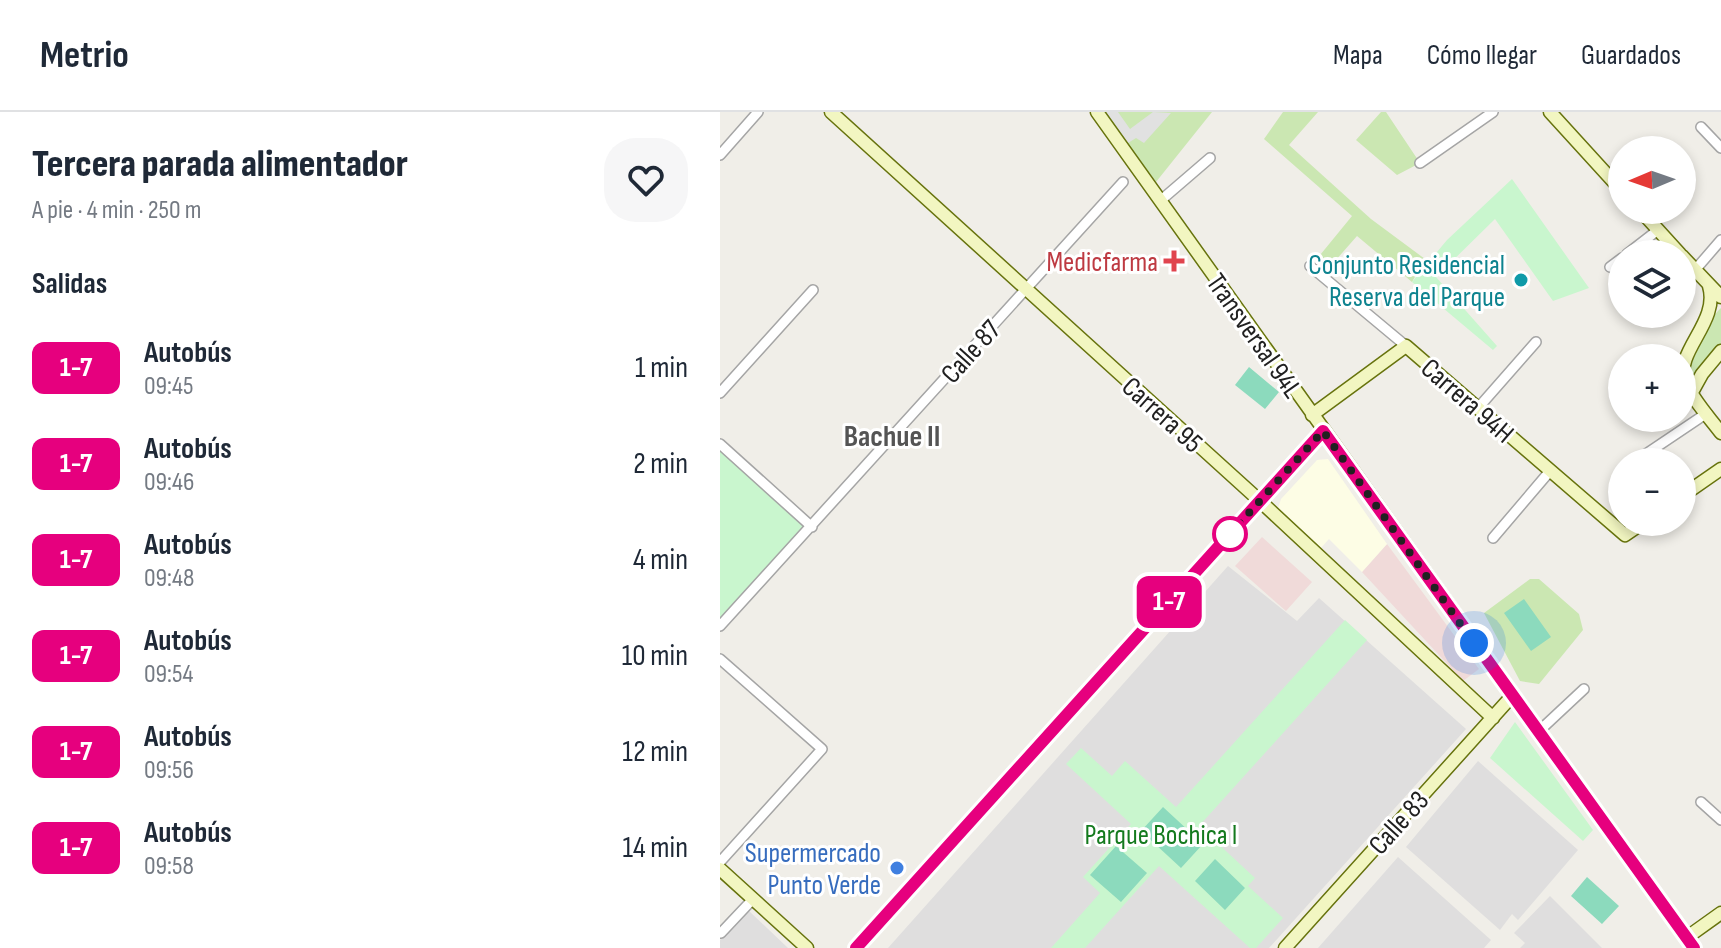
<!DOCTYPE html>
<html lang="es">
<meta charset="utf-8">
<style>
body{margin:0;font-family:"Sofia Sans Condensed",sans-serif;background:#f6f6f7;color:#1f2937;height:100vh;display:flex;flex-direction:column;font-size:30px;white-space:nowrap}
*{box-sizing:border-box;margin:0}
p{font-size:26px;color:#747a83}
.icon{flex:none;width:44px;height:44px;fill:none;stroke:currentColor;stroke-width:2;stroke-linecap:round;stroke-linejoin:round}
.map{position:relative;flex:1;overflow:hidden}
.sheet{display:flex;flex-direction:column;background:#fff;width:720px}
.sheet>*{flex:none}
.badge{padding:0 16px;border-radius:12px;font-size:28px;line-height:52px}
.needle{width:52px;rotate:268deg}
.fabs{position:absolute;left:888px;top:24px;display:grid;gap:16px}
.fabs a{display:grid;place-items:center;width:88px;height:88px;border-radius:50%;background:#fff;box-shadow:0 4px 12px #0003;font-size:40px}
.you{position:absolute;width:40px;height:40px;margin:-20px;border:6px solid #fff;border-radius:50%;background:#1a73e8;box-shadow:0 0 0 12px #1a73e833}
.map>.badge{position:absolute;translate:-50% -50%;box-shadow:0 0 0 4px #fff}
h2{padding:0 32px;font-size:30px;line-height:72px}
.round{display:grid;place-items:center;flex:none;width:84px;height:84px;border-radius:32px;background:#f6f6f7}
.summary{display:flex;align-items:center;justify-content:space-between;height:136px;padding:0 32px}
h1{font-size:38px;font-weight:800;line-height:60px}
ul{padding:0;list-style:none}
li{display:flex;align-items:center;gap:24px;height:96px;padding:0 32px}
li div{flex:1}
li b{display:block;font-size:30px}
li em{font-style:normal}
li .badge{min-width:88px;font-weight:700;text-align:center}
header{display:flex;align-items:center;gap:48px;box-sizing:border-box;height:112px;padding:0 40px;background:#fff;border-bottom:2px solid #e0e1e3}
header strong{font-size:38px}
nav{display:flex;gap:44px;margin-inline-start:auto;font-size:28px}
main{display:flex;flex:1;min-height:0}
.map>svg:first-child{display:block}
.residential{fill:#dfdede}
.commercial{fill:#f0dad9}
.education{fill:#fdfde5}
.grass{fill:#cbe7b2}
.park{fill:#c9f6ce}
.pitch{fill:#8cdabd}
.parking{fill:#e1e1e1}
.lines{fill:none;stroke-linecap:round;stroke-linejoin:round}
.street-casing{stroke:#a5a5a5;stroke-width:12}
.secondary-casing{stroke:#67730d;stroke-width:15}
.street{stroke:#fff;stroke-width:9}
.secondary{stroke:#f2f6c1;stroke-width:12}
.line-casing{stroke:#fff;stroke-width:18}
.line{stroke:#e6007e;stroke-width:12}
.walk{stroke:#212121;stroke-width:8;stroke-dasharray:0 14.4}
.health-dot{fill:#e0444e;stroke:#fff;stroke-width:3}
.culture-dot{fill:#0f9aa8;stroke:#fff;stroke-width:3}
.stop-dot{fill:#fff;stroke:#e6007e;stroke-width:4}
.shop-dot{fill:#3f7fe0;stroke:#fff;stroke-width:3}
.labels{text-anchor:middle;stroke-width:6;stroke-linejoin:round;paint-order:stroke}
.health-label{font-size:28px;fill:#be3a42;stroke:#fff;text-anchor:end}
.culture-label{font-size:28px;fill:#0d838f;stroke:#fff;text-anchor:end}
.street-label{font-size:28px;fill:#212121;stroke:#fff}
.park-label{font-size:28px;fill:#147a1e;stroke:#fff}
.shop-label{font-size:28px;fill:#366cbe;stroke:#fff;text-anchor:end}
.neighbourhood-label{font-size:30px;font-weight:bold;fill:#545454;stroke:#fff}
</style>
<header>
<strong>Metrio</strong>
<nav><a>Mapa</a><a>Cómo llegar</a><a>Guardados</a></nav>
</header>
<main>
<section class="sheet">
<div class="summary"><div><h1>Tercera parada alimentador</h1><p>A pie · 4 min · 250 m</p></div><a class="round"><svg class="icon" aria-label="heart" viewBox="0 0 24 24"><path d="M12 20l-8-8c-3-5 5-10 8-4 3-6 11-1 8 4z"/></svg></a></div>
<h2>Salidas</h2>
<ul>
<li><span class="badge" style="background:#e6007e;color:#fff">1-7</span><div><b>Autobús</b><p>09:45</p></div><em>1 min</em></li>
<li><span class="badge" style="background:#e6007e;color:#fff">1-7</span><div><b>Autobús</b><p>09:46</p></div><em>2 min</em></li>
<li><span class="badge" style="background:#e6007e;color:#fff">1-7</span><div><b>Autobús</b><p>09:48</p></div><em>4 min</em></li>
<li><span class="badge" style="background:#e6007e;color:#fff">1-7</span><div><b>Autobús</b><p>09:54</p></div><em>10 min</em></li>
<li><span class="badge" style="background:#e6007e;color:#fff">1-7</span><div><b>Autobús</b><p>09:56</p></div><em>12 min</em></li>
<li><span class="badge" style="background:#e6007e;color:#fff">1-7</span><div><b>Autobús</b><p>09:58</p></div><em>14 min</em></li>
</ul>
</section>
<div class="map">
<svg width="1001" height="836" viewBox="0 0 1001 836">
<rect width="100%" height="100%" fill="#f0eee8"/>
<path class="residential" d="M508 454 577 509 599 486 746 617 549 836H168Z
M758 649 858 738 798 808 792 802 780 818 686 735Z
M678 745 771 828 764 836H598Z
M830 784 882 836H800L805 831 794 821Z
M29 799 68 836H0V828Z"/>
<path class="commercial" d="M542 425 592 470 566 499 515 454Z
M667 432 759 557 743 569 642 460Z"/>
<path class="education" d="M608 347 667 432 642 460 609 427 601 436 558 396 561 387 597 348Z"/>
<path class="grass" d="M384 0H492L436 70Z
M563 0H598L569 33 651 107 705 147 692 170 637 124 608 157 596 148 632 104 544 27Z
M661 0H666L700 51 677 63 636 28Z
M1001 196V235L974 267C970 262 969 261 969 255 969 242 992 203 1001 196Z
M810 467H819L859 502 863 518 819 572 800 569 764 501Z"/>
<path class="park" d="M792 67 869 176 833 189 775 107 716 165 777 234 773 238 692 170 727 128Z
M0 333 89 415 0 513Z
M625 508 647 528 479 714 535 766 528 774 563 806 536 836H530L439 754 365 836H331L380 781 363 765 411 712 346 652 361 636 392 664 405 649 456 695Z
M795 610 873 718 863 729 770 646Z"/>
<path class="pitch" d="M529 255 559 280 545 297 515 273Z
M804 487 831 525 811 539 784 501Z
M443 695 483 732 461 756 421 719Z
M396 734 427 761 401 790 370 763Z
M495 747 525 776 505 798 475 769Z
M867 765 899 794 882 812 851 784Z"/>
<path class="parking" d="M386 0H398L410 17 433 0 451 1 424 31 416 26 408 31Z"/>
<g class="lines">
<g class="street-casing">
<path id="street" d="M981 15 1001 36
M0 43 38 0
M700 51 773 0
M440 89 490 46
M907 142 938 118
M590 154 686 234
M890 155 902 146
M975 158 1001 128
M0 281 93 178
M758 296 816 230
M0 332 92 415
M926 342 987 301
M773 426 830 359
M0 514 403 70
M0 547 102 637 0 750
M818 620 864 577
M981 690 1001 708
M1 821 33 787"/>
</g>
<g class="secondary-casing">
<path id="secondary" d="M111 0 540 389 773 606
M377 0 974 836
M830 0 902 79
M920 98 960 142
M962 144 1001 185
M989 174C1000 210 954 240 965 269 972 287 989 305 1001 321
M972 280 982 262 1001 239
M592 303 686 234 905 423 924 410
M962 384 1001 357
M0 757 87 836
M966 826 1001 801
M136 836 603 319
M565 836 792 584"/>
</g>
<use href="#street" class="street"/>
<use href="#secondary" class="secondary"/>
</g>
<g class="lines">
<g class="line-casing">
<path id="line" d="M136 836 603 319 974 836"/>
</g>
<use href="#line" class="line"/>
<path class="walk" d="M510 422 603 319 754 531"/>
</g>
<path class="health-dot" d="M450 137h8v8h8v8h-8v8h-8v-8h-8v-8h8z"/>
<circle class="culture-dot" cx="801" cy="168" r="8"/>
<circle class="stop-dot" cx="510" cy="422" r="16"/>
<circle class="shop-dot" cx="177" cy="756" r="8"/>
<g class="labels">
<g class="health-label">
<text x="438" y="159">Medicfarma</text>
</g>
<g class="culture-label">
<text x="785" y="162">Conjunto Residencial<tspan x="785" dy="32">Reserva del Parque</tspan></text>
</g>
<g class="street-label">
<text transform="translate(535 223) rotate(55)" y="10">Transversal 94L</text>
<text transform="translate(250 239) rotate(-48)" y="10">Calle 87</text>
<text transform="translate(748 288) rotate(41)" y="10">Carrera 94H</text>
<text transform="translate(443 302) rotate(42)" y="10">Carrera 95</text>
<text transform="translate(678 710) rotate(-48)" y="10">Calle 83</text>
</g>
<g class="park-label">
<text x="441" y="732">Parque Bochica I</text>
</g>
<g class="shop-label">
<text x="161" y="750">Supermercado<tspan x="161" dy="32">Punto Verde</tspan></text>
</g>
<g class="neighbourhood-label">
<text x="172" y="334">Bachue II</text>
</g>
</g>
</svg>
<div class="fabs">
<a><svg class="needle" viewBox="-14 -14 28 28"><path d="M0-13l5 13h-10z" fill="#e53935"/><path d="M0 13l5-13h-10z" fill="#747a83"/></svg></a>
<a><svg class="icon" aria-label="layers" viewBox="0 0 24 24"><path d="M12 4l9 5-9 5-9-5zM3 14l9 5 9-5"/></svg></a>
<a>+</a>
<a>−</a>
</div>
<div class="you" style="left:754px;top:531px"></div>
<b class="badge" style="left:449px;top:490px;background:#e6007e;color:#fff">1-7</b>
</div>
</main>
